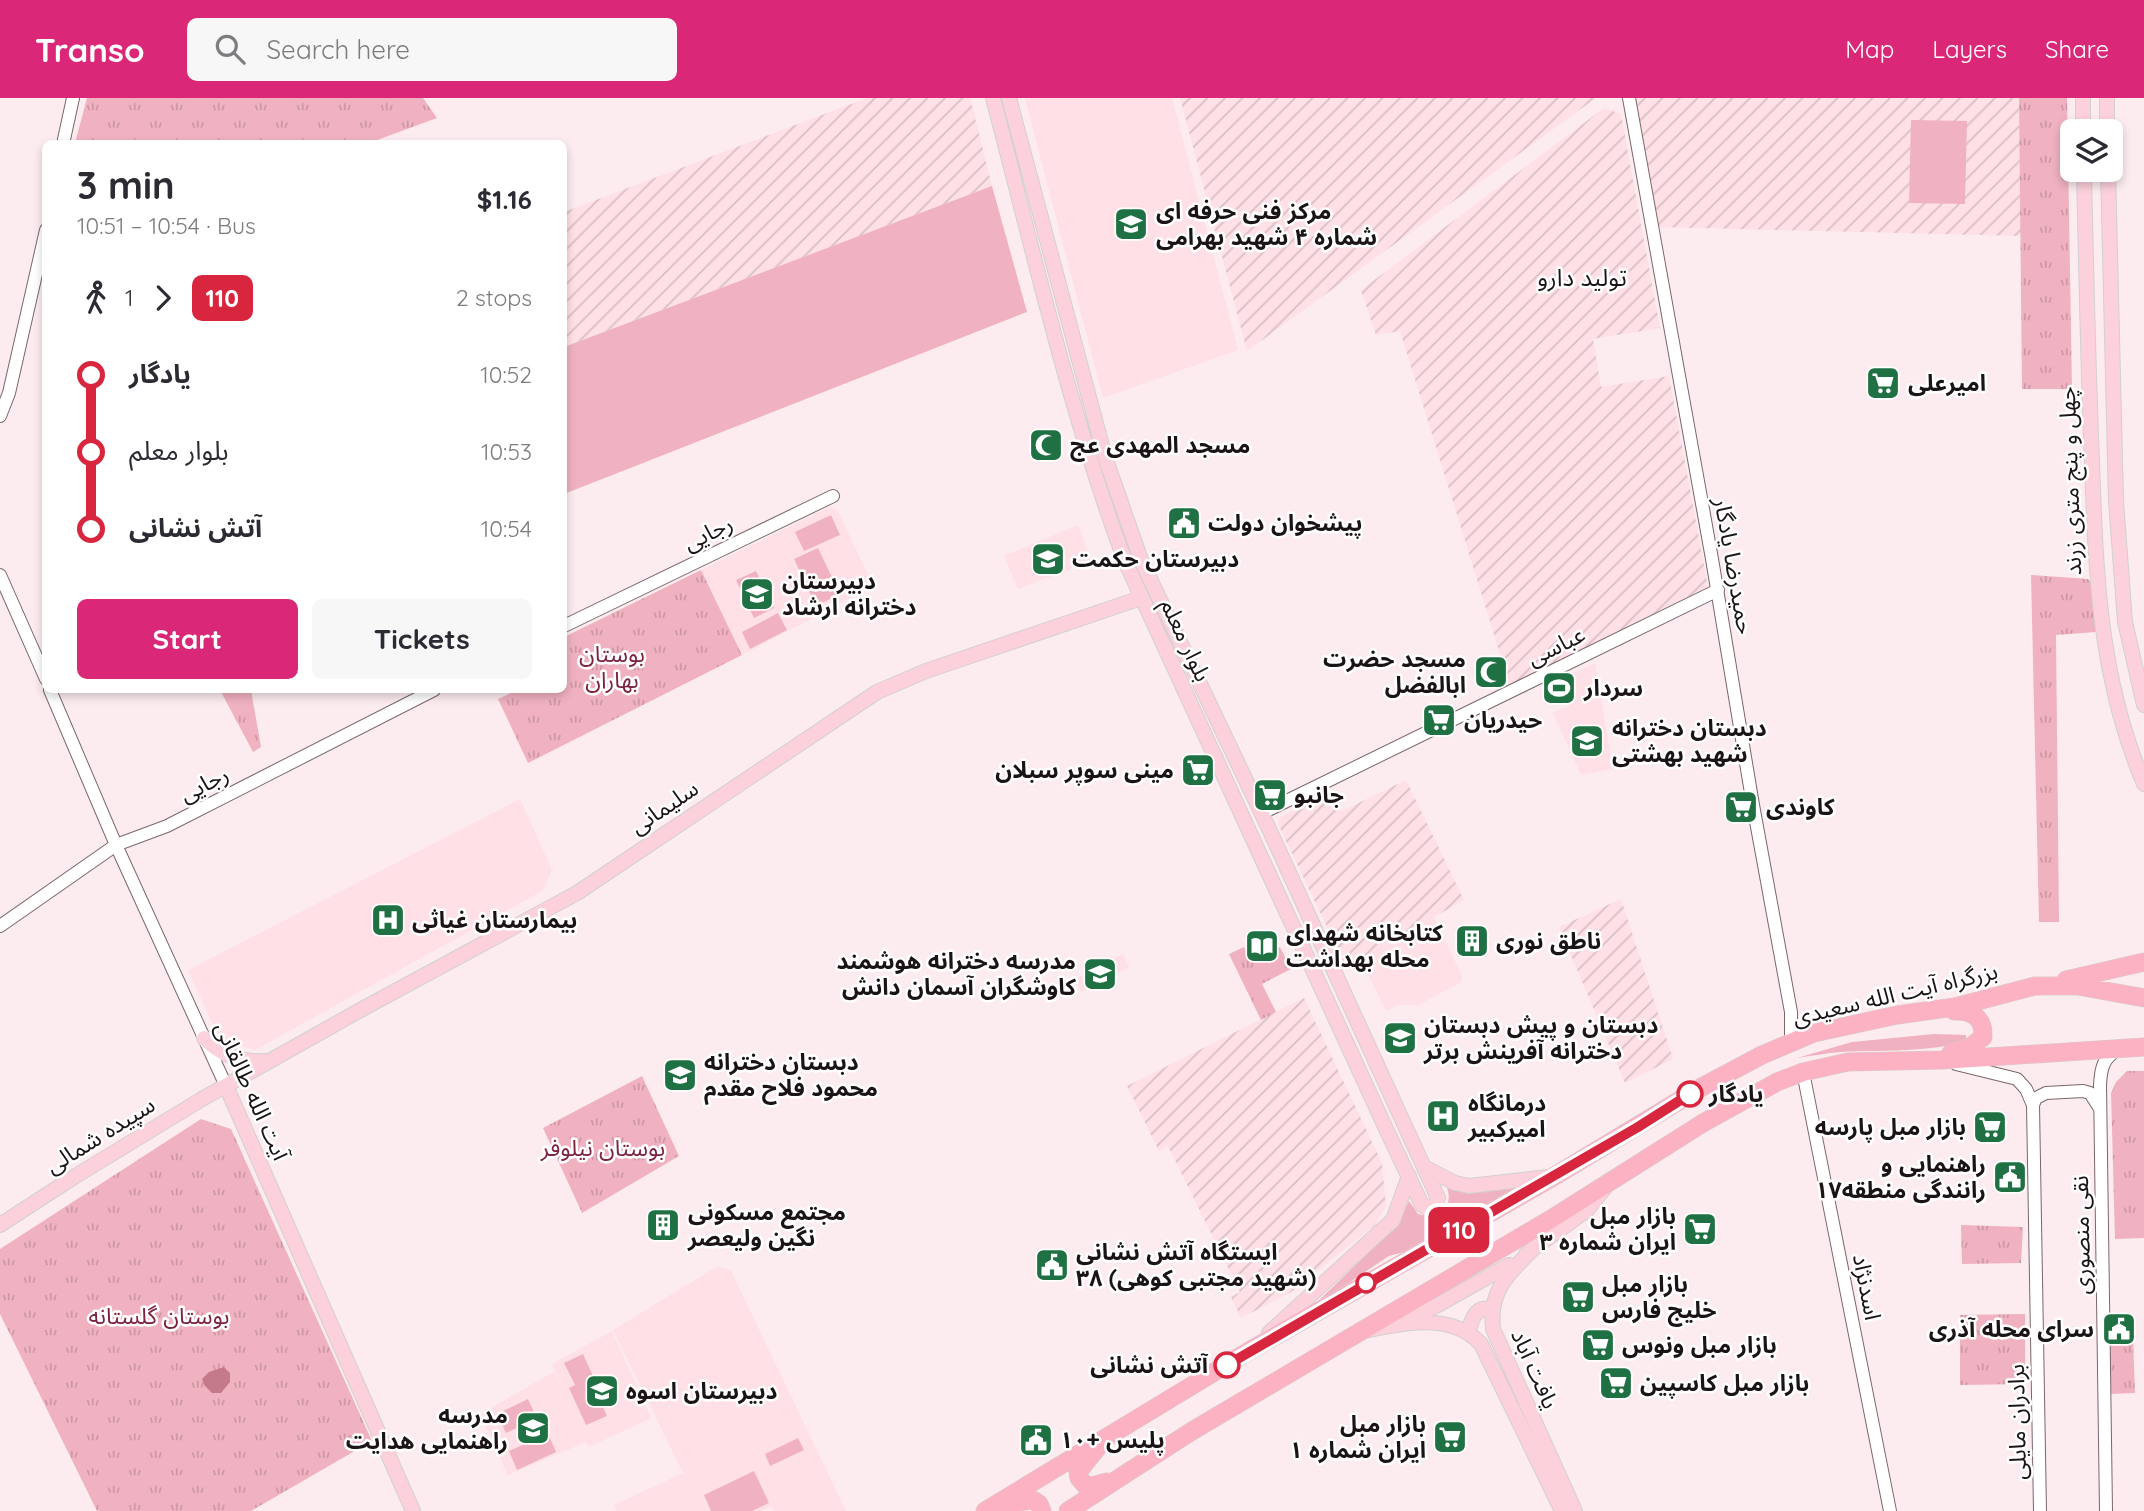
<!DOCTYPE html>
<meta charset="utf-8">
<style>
body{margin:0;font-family:Quicksand,"Noto Sans Arabic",sans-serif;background:#f7f7f7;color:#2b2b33;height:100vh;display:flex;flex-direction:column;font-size:26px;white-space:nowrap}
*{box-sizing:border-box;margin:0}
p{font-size:23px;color:#7c7c81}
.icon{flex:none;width:38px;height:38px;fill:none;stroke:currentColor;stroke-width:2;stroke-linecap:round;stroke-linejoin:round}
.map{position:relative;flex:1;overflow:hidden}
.side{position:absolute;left:42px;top:42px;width:525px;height:553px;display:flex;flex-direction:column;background:#fff;border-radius:10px;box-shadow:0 4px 10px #0003}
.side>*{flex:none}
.badge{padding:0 14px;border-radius:10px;font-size:24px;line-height:46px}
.controls{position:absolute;left:2060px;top:21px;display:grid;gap:14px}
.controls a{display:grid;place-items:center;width:63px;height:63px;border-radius:10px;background:#fff;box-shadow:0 4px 10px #0003;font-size:35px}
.map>.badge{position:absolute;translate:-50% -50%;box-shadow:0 0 0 4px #fff}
.legs{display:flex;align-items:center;gap:10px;height:77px;padding:0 35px;font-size:23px}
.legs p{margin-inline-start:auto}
.headline{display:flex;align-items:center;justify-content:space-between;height:119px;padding:0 35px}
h1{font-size:38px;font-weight:700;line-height:52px}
.button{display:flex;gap:14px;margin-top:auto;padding:14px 35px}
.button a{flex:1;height:80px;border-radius:10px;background:#db2777;color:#fff;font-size:28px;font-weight:700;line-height:80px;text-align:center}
.button a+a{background:#f7f7f7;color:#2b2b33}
ul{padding:0 35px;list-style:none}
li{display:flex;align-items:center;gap:24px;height:77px;font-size:26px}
li i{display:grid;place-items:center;width:10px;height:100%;margin:0 9px;background:currentColor}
li i::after{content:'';width:18px;height:18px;margin:-9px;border:5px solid;border-radius:50%;background:#fff}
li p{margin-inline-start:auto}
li:first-child i{background:linear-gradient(#0000 50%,currentColor 0)}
li:last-child i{background:linear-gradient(currentColor 50%,#0000 0)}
header{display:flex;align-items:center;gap:42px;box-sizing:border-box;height:98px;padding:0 35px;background:#db2777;color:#fff}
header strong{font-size:33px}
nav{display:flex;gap:38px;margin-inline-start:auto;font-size:24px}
.search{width:490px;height:63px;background:#f7f7f7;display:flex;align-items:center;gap:18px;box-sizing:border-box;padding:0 24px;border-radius:10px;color:#7c7c81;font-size:26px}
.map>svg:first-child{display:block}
.built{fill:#fee0e6}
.industrial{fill:url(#industrial-furrows)}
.green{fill:#f0b2c0}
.park{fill:url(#park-tufts)}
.water{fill:#c57a8c}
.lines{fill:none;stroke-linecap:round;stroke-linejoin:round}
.minor-casing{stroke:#7a676b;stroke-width:14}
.major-casing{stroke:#d1d0d0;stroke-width:16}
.highway-casing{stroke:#d1d0d0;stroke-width:19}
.minor{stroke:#fff;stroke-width:12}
.major{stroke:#fdd1db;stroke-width:14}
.highway{stroke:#fcb2c3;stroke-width:18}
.line-1-casing{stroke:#fff;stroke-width:16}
.line-1{stroke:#d7263d;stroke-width:10}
.stop-1-dot{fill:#fff;stroke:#d7263d;stroke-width:3.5}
.labels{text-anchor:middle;stroke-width:5;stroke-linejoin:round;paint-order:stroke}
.poi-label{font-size:23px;font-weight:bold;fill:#1b1416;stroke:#fff;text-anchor:start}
.street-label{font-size:23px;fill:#1b1416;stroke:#fff}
.park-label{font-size:23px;fill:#7d2241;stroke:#fff}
.stop-label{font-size:23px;font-weight:bold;fill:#1b1416;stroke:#fff;text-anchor:start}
.neighbourhood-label{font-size:24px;fill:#1b1416;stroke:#fff}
</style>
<header>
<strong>Transo</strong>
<div class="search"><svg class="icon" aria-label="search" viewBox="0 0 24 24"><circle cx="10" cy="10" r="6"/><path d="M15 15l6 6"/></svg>Search here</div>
<nav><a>Map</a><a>Layers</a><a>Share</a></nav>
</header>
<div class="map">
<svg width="2144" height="1413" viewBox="0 0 2144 1413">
<defs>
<pattern id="industrial-furrows" width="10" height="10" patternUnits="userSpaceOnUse" patternTransform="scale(1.75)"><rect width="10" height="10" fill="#fee0e6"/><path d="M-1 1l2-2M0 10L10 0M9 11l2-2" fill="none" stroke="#d9bfc5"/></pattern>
<pattern id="park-tufts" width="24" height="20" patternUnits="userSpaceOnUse" patternTransform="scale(1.75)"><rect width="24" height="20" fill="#f0b2c0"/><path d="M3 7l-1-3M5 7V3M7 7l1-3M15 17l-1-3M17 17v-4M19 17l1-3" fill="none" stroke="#cd98a4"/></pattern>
</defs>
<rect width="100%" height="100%" fill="#fdecef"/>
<path class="built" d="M1025 0H1172L1238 252 1103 300Z
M830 409 838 413 873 488 742 557 701 472Z
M1078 427 1091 463 1018 491 1004 458Z
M1595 565 1613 671 1581 677 1553 615 1575 604 1564 580Z
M520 701 552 772 542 793 255 952 220 942 188 872Z
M1434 819 1462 878V884L1418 907H1398L1386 913 1360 860Z
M1123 856 1129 869 1081 894 1075 881Z
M1412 925 1419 939 1388 954 1381 941Z
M718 1168 731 1173 846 1413H775L772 1408 762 1413H617L614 1407 683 1375 613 1232Z
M612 1233 651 1320 589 1349 586 1344 508 1377 480 1316 554 1274 564 1294 552 1266Z"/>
<path class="industrial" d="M867 0H970L992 88 564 249V114Z
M1180 0H1596L1247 253Z
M1633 0H2019L2022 138 1656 129Z
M1604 10 1621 16 1660 230 1593 241 1601 289 1669 278 1708 489 1510 588 1400 233 1376 237 1361 192Z
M1406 682 1464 802 1346 869 1278 726 1280 719 1332 693 1342 713Z
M1621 801 1673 961 1625 985 1559 829Z
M1304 900 1382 1065 1386 1108 1375 1127 1291 1194 1241 1220 1231 1199 1240 1194 1168 1048 1159 1053 1127 988Z"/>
<path class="green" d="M1911 22 1967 23 1965 106 1909 105Z
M992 88 1027 214 564 396V249Z
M831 417 840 437 804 453 795 434Z
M818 450 840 496 816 508 794 461Z
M756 473 774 510 754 520 736 482Z
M778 515 787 532 750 551 742 534Z
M1934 936 1966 937V941C1944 955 1869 952 1841 954 1826 955 1811 958 1797 960L1852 944Z
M1522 1087 1418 1150 1389 1158 1311 1210 1395 1129 1409 1103 1418 1116 1433 1119C1446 1114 1452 1103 1447 1090 1474 1095 1495 1092 1522 1087Z
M583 1256 593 1278 583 1283 590 1280 607 1318 586 1327 569 1290 575 1287 564 1265Z
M528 1301 537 1321 506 1335 497 1316Z
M548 1336 556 1354 517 1372 509 1353Z
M798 1340 804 1352 770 1368 765 1356Z
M754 1373 769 1405 752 1413H711L704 1397Z"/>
<path class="park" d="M87 0H423L437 20 369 45H75Z
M2019 0H2067L2072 291H2022Z
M701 472 742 557 528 665 498 601 518 592H564V539Z
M2031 477 2088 481 2091 484 2096 534 2056 537 2059 824H2039Z
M220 592H251L261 649 253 654Z
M1244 849 1251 863 1280 849 1291 871 1262 886 1276 914 1261 922 1229 856Z
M2127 973H2144V1140L2115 1141 2111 995 2116 984Z
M642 978 679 1058 582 1115 543 1030Z
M201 1021 231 1031 372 1343 251 1413H97L0 1216V1151Z
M1961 1127 2023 1129 2021 1165 1962 1166Z
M2025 1216V1286L1960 1287V1217Z
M2133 1240 2135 1295 2110 1296V1243Z"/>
<path class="water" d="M224 1269 230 1275V1284L221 1295H212L204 1287 202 1281 209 1274Z"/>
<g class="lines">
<g class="minor-casing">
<path id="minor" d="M1629 0 1712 461 1753 707 1791 914V944
M63 46 73 0
M0 318 9 295 46 132
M0 477 46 581
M564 528 833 398
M50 592 116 747 226 988
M1262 715 1718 492
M0 828 116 747 167 728 434 592
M1956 966 2017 981 2026 991 2033 1007 2040 1413
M1803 974 1890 1413
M2033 1007 2036 1000 2046 995 2083 993 2090 995 2099 1009
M2106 1413 2100 987C2101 969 2103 961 2118 951"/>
</g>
<g class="major-casing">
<path id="major" d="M993 0C1034 155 1069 313 1125 463L1387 1033 1422 1107 1427 1110 1435 1108 1438 1100 1270 733 1141 462 1105 359 1009 0
M2083 0V33
M2107 0V33
M2084 72C2086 169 2088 266 2092 364 2096 478 2099 579 2144 686
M2108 72 2116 403 2125 524 2144 607
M204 940C221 957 243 965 267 963
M226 988 413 1413
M1424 1069 1455 1085 1469 1088 1548 1079
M0 1127 74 1079 202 1001 364 910 577 795 877 594 926 573 1141 500
M1532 1152C1507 1177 1489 1193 1493 1231L1575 1413
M1526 1156 1587 1112 1604 1091
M1406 1221 1436 1208 1509 1167
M1369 1232C1407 1224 1452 1215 1481 1246L1562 1413
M1468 1234C1472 1221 1476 1206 1493 1212
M1269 1235 1393 1122 1409 1078"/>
</g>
<g class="highway-casing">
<path id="highway" d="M2066 882 2144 864
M1951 955 1969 950 1983 939C1984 920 1972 912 1954 913
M1098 1349 1078 1374 1079 1380 1085 1387 1093 1388 1107 1384
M1002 1406 1033 1402 1039 1406 1042 1413
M985 1413 1249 1253 1553 1079 1700 990 1762 957 1814 935 1897 917 1955 909 2035 888H2078L2144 900
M1068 1413 1192 1333 1551 1121 1703 1025 1777 984 1803 974 1848 964 1942 962 2144 949"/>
</g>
<use href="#minor" class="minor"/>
<use href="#major" class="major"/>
<use href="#highway" class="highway"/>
</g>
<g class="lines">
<g class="line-1-casing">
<path id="line-1" d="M1227 1267 1638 1029 1690 996"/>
</g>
<use href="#line-1" class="line-1"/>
</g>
<defs>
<g id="school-square" transform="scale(1.75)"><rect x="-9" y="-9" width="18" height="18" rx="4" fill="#1f7143" stroke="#fff"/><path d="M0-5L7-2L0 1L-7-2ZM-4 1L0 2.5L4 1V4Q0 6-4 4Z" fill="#fff"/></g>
<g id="supermarket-square" transform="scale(1.75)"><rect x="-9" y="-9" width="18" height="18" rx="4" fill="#1f7143" stroke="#fff"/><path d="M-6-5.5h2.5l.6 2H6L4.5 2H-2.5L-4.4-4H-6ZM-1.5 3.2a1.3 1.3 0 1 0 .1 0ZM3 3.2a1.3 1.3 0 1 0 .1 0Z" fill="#fff"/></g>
<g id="mosque-square" transform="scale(1.75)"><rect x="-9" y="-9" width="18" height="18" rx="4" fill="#1f7143" stroke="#fff"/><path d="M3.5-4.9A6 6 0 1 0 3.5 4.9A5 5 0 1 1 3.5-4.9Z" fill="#fff"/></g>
<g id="civic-square" transform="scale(1.75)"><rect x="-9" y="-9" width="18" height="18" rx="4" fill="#1f7143" stroke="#fff"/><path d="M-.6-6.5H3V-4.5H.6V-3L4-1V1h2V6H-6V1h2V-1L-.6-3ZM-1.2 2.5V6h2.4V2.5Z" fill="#fff"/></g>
<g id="stadium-square" transform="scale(1.75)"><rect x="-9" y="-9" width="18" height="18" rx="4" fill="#1f7143" stroke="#fff"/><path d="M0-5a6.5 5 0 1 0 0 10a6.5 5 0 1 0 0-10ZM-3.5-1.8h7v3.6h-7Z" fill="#fff"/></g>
<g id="hospital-square" transform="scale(1.75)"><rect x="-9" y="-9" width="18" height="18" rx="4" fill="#1f7143" stroke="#fff"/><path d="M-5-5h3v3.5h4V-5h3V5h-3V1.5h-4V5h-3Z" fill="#fff"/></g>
<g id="building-square" transform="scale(1.75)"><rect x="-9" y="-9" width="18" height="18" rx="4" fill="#1f7143" stroke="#fff"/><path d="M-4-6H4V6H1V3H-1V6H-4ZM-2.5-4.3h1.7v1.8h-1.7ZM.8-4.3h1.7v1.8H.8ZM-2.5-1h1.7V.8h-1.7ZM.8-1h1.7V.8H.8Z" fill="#fff"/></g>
<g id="library-square" transform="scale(1.75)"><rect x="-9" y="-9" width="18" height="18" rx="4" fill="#1f7143" stroke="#fff"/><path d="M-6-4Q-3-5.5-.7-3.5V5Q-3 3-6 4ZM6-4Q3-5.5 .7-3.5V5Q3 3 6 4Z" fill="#fff"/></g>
</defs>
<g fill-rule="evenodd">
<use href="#school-square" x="1131" y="126"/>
<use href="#supermarket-square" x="1883" y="285"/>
<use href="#mosque-square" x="1046" y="347"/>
<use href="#civic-square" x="1184" y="425"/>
<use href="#school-square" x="1048" y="461"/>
<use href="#school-square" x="757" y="496"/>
<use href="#mosque-square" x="1491" y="574"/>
<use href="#stadium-square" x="1559" y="590"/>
<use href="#supermarket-square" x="1439" y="622"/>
<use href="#school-square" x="1587" y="643"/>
<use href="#supermarket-square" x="1198" y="672"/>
<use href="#supermarket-square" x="1270" y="697"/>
<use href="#supermarket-square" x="1741" y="709"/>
<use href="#hospital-square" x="388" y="822"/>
<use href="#building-square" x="1472" y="843"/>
<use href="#library-square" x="1262" y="848"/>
<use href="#school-square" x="1100" y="876"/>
<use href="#school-square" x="1400" y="940"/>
<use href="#school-square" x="680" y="977"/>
<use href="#hospital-square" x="1443" y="1018"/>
<use href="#supermarket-square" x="1990" y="1029"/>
<use href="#civic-square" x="2010" y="1079"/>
<use href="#building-square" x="663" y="1127"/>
<use href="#supermarket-square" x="1700" y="1131"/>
<use href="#civic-square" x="1052" y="1167"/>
<use href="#supermarket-square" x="1578" y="1199"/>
<use href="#civic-square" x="2119" y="1231"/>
<use href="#supermarket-square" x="1598" y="1247"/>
<use href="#supermarket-square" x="1616" y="1285"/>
<use href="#school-square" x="602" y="1293"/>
<use href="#school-square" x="533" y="1330"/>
<use href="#supermarket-square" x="1450" y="1339"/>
<use href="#civic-square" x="1036" y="1342"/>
</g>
<g class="stop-1-dot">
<circle cx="1690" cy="996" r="12"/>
<circle cx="1366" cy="1185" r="9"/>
<circle cx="1227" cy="1267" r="12"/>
</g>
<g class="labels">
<g class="poi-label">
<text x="1156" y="121">مرکز فنی حرفه ای<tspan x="1156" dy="26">شماره ۴ شهید بهرامی</tspan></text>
<text x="1908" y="293">امیرعلی</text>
<text x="1070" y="355">مسجد المهدی عج</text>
<text x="1208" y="433">پیشخوان دولت</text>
<text x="1072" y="469">دبیرستان حکمت</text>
<text x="782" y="491">دبیرستان<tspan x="782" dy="26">دخترانه ارشاد</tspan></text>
<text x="1466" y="569" text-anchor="end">مسجد حضرت<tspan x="1466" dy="26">ابالفضل</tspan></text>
<text x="1584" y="598">سردار</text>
<text x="1464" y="630">حیدریان</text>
<text x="1612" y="638">دبستان دخترانه<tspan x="1612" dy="26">شهید بهشتی</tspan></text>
<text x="1174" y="680" text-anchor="end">مینی سوپر سبلان</text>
<text x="1294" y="705">جانبو</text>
<text x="1766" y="717">کاوندی</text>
<text x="412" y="830">بیمارستان غیاثی</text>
<text x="1286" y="843">کتابخانه شهدای<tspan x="1286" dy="26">محله بهداشت</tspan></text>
<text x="1496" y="851">ناطق نوری</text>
<text x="1076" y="871" text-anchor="end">مدرسه دخترانه هوشمند<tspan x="1076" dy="26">کاوشگران آسمان دانش</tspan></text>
<text x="1424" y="935">دبستان و پیش دبستان<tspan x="1424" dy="26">دخترانه آفرینش برتر</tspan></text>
<text x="704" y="972">دبستان دخترانه<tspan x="704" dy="26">محمود فلاح مقدم</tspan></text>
<text x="1468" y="1013">درمانگاه<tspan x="1468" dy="26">امیرکبیر</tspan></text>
<text x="1966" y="1037" text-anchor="end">بازار مبل پارسه</text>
<text x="1986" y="1074" text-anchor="end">راهنمایی و<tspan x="1986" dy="26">رانندگی منطقه۱۷</tspan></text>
<text x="688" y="1122">مجتمع مسکونی<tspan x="688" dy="26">نگین ولیعصر</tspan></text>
<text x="1676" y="1126" text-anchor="end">بازار مبل<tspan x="1676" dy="26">ایران شماره ۳</tspan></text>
<text x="1076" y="1162">ایستگاه آتش نشانی<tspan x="1076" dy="26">۳۸ (شهید مجتبی کوهی)</tspan></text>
<text x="1602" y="1194">بازار مبل<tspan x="1602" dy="26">خلیج فارس</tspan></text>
<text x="2094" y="1239" text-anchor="end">سرای محله آذری</text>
<text x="1622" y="1255">بازار مبل ونوس</text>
<text x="1640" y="1293">بازار مبل کاسپین</text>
<text x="626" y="1301">دبیرستان اسوه</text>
<text x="508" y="1325" text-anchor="end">مدرسه<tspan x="508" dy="26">راهنمایی هدایت</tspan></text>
<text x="1426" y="1334" text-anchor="end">بازار مبل<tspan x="1426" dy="26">ایران شماره ۱</tspan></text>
<text x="1060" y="1350">پلیس +۱۰</text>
</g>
<g class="street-label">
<text transform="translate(2070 383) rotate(-92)" y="8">چهل و پنج متری زرند</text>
<text transform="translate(708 435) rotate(-26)" y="8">رجایی</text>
<text transform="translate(1734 468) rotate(80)" y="8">حمیدرضا یادگار</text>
<text transform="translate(1186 542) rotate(65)" y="8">بلوار معلم</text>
<text transform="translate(1556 548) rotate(-26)" y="8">عباسی</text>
<text transform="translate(204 686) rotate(-27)" y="8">رجایی</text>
<text transform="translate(664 709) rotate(-34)" y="8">سلیمانی</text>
<text transform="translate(1895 896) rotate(-13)" y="8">بزرگراه آیت الله سعیدی</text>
<text transform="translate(252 993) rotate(66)" y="8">آیت الله طالقانی</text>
<text transform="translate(100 1037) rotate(-32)" y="8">سپیده شمالی</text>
<text transform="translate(2081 1137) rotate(-91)" y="8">نقی منصوری</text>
<text transform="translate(1867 1189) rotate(79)" y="8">اسدنژاد</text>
<text transform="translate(1535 1271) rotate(66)" y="8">یافت آباد</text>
<text transform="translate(2017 1324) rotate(-91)" y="8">برادران مایلی</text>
</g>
<g class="park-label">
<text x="612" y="564">بوستان<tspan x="612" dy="26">بهاران</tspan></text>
<text x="603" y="1058">بوستان نیلوفر</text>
<text x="159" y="1226">بوستان گلستانه</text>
</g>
<g class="stop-label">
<text x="1709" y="1004">یادگار</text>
<text x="1208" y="1275" text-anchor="end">آتش نشانی</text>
</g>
<g class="neighbourhood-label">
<text x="1582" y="188">تولید دارو</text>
</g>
</g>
</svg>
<div class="controls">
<a><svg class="icon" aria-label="layers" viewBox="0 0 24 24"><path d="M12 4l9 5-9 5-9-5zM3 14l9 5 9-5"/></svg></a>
</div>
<b class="badge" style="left:1459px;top:1132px;background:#d7263d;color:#fff">110</b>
<section class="side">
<div class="headline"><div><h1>3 min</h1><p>10:51 – 10:54 · Bus</p></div><b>$1.16</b></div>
<div class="legs"><svg class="icon" aria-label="walk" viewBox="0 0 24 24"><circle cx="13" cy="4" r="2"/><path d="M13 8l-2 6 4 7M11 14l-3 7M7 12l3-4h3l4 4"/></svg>1<svg class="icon" aria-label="forward" viewBox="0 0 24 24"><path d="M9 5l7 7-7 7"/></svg><b class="badge" style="background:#d7263d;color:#fff">110</b><p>2 stops</p></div>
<ul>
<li><i style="color:#d7263d"></i><b>یادگار</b><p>10:52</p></li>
<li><i style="color:#d7263d"></i><span>بلوار معلم</span><p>10:53</p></li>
<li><i style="color:#d7263d"></i><b>آتش نشانی</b><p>10:54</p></li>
</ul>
<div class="button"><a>Start</a><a>Tickets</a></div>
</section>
</div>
